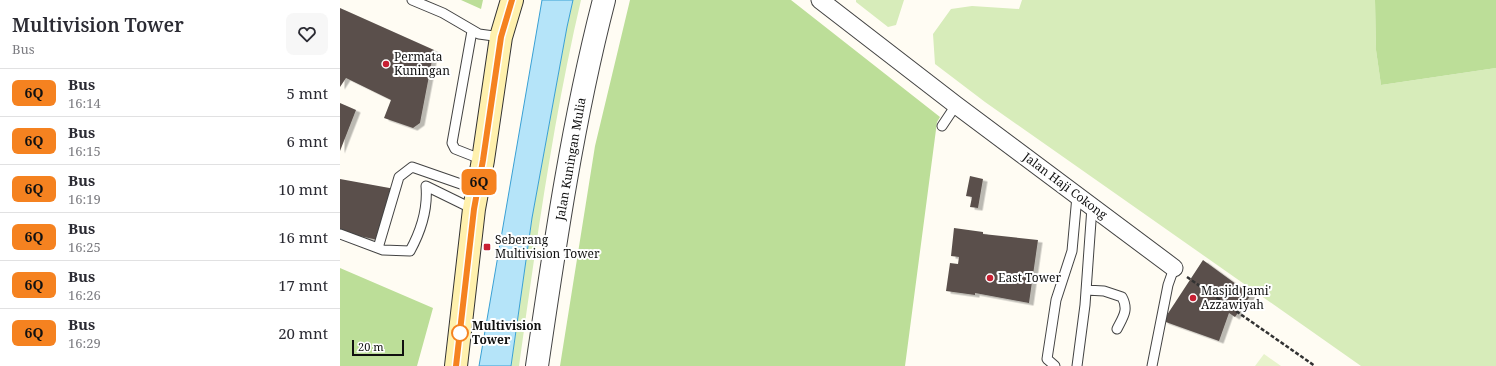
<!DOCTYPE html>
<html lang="id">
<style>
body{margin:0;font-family:"Noto Serif",serif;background:#f7f7f7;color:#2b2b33;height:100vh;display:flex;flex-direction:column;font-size:15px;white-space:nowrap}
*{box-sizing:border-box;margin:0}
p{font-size:13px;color:#7c7c81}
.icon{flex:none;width:22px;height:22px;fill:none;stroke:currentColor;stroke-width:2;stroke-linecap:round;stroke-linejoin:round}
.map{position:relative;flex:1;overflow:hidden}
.sheet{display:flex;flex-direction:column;background:#fff;width:340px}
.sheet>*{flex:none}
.badge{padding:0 8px;border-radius:6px;font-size:14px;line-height:26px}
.scale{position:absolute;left:12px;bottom:10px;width:52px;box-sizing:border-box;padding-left:4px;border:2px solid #101010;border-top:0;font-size:11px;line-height:14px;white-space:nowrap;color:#101010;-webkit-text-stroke:3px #fff;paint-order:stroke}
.map>.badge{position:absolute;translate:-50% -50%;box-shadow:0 0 0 2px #fff}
.round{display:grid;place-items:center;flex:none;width:42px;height:42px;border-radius:8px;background:#f7f7f7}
.head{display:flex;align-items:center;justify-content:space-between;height:68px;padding:0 12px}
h1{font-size:19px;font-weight:600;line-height:30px}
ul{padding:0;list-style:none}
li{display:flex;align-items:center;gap:12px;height:48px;padding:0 12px;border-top:1px solid #e1e1e2}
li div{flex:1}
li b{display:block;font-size:15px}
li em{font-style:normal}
li .badge{min-width:44px;font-weight:700;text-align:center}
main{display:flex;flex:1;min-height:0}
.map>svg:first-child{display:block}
.green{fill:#d7ecba}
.forest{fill:#bcde98}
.pitch{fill:#e8f3cc}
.water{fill:#b5e4f9;stroke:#39a0d4}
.building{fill:#5a504c;filter:url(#shadow)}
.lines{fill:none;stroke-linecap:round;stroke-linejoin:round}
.service-casing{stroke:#434343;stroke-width:11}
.minor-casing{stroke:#434343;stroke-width:19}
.tertiary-casing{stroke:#434343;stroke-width:24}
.secondary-casing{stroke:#323232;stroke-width:24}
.path{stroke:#323232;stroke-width:2.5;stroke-dasharray:4 2;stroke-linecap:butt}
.service{stroke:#fff;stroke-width:9}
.minor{stroke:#fff;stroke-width:17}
.tertiary{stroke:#fff;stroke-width:22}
.secondary{stroke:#fff1ae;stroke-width:22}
.line-casing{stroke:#fff;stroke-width:9}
.line{stroke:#f58220;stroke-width:6}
.poi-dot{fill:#c82033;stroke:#fff;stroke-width:1.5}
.stop-dot{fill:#fff;stroke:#f58220;stroke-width:2}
.labels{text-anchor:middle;stroke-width:4;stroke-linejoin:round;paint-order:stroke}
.poi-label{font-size:12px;fill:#101010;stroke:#fff;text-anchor:start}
.street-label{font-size:12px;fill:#101010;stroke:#fff}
.stop-label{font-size:12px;font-weight:bold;fill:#101010;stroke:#fff;text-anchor:start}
</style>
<main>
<section class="sheet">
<div class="head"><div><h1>Multivision Tower</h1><p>Bus</p></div><a class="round"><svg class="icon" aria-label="heart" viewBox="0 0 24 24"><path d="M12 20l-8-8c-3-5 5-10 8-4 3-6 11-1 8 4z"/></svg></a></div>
<ul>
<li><span class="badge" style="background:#f58220;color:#111">6Q</span><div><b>Bus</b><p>16:14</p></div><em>5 mnt</em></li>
<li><span class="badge" style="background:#f58220;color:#111">6Q</span><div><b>Bus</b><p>16:15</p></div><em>6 mnt</em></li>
<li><span class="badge" style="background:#f58220;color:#111">6Q</span><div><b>Bus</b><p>16:19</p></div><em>10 mnt</em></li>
<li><span class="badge" style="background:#f58220;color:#111">6Q</span><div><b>Bus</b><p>16:25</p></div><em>16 mnt</em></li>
<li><span class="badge" style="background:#f58220;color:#111">6Q</span><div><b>Bus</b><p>16:26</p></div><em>17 mnt</em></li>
<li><span class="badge" style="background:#f58220;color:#111">6Q</span><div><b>Bus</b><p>16:29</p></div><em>20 mnt</em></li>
</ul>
</section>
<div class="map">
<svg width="1156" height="366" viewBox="0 0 1156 366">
<defs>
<filter id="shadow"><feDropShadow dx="4.5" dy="2.5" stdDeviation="0" flood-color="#0004"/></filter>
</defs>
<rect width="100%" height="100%" fill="#fffcf3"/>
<path class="green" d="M233 0H241C213 120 196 244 179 366H171L192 218 227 27Z
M516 0H564L556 25 548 27 516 2Z
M682 0H1035L1036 50 1041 85 1156 68V366H1021L645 102 595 64 593 34 611 9 632 6 679 9Z"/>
<path class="forest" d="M121 0H143L141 9Z
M290 0H451L600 117 597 122 565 366H220L255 146Z
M1035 0H1156V68L1041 85 1036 50Z
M0 268 93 308 77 366H0Z"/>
<path class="pitch" d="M924 354 941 366H915Z"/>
<path class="water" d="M202 0H233L227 27 192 218 171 366H139Z"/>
<path class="building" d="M0 8 94 50 80 123 73 128 44 118 51 100 6 78 0 87Z
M0 103 16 110 0 151Z
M630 176 643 179 638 208 630 207 632 197 626 196Z
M0 179 55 189 38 240 5 233 0 231Z
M614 228 643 232V234L698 240 689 303 635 293V295L606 291 610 263 618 264 619 257 611 256Z
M863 260 911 295 895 317 889 313 879 341 823 321Z"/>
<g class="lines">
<g class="service-casing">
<path id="service" d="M72 0 103 13 139 34 161 37
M132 31 112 143 115 149 143 160
M602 126 616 105
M0 234 43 250 70 251C81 231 88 209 86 186L133 209
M38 248 59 177 72 167 138 190
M746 290 764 291 782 297C789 310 783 317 777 329
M715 366 707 359 716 300 732 251 737 196
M737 366 745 305 752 207
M812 366 828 285 834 268"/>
</g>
<g class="minor-casing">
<path id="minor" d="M480 0 616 105 834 268"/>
</g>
<g class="tertiary-casing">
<path id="tertiary" d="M197 366C215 243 233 120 264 0"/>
</g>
<g class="secondary-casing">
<path id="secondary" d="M116 366 134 209 143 160 161 37 172 0"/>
</g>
<path class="path" d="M847 277 975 366"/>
<use href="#service" class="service"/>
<use href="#minor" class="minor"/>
<use href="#tertiary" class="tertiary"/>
<use href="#secondary" class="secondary"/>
</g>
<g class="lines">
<g class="line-casing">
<path id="line" d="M116 366 134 209 143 160 161 37 172 0"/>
</g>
<use href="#line" class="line"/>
</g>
<g class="poi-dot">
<circle cx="46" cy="64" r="4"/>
<rect x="143" y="243" width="8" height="8" rx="2"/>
<circle cx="650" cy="278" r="4"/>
<circle cx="853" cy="298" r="4"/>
</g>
<circle class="stop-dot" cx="120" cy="333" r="8"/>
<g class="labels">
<g class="poi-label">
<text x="54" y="61">Permata<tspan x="54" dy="14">Kuningan</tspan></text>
<text x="155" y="244">Seberang<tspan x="155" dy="14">Multivision Tower</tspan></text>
<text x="658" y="282">East Tower</text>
<text x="861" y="295">Masjid Jami'<tspan x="861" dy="14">Azzawiyah</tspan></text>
</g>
<g class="street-label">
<text transform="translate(231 159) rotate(-80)" y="4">Jalan Kuningan Mulia</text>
<text transform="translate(725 186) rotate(37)" y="4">Jalan Haji Cokong</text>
</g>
<g class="stop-label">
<text x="132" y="330">Multivision<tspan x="132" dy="14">Tower</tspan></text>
</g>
</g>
</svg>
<div class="scale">20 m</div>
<b class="badge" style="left:139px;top:182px;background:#f58220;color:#111">6Q</b>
</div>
</main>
